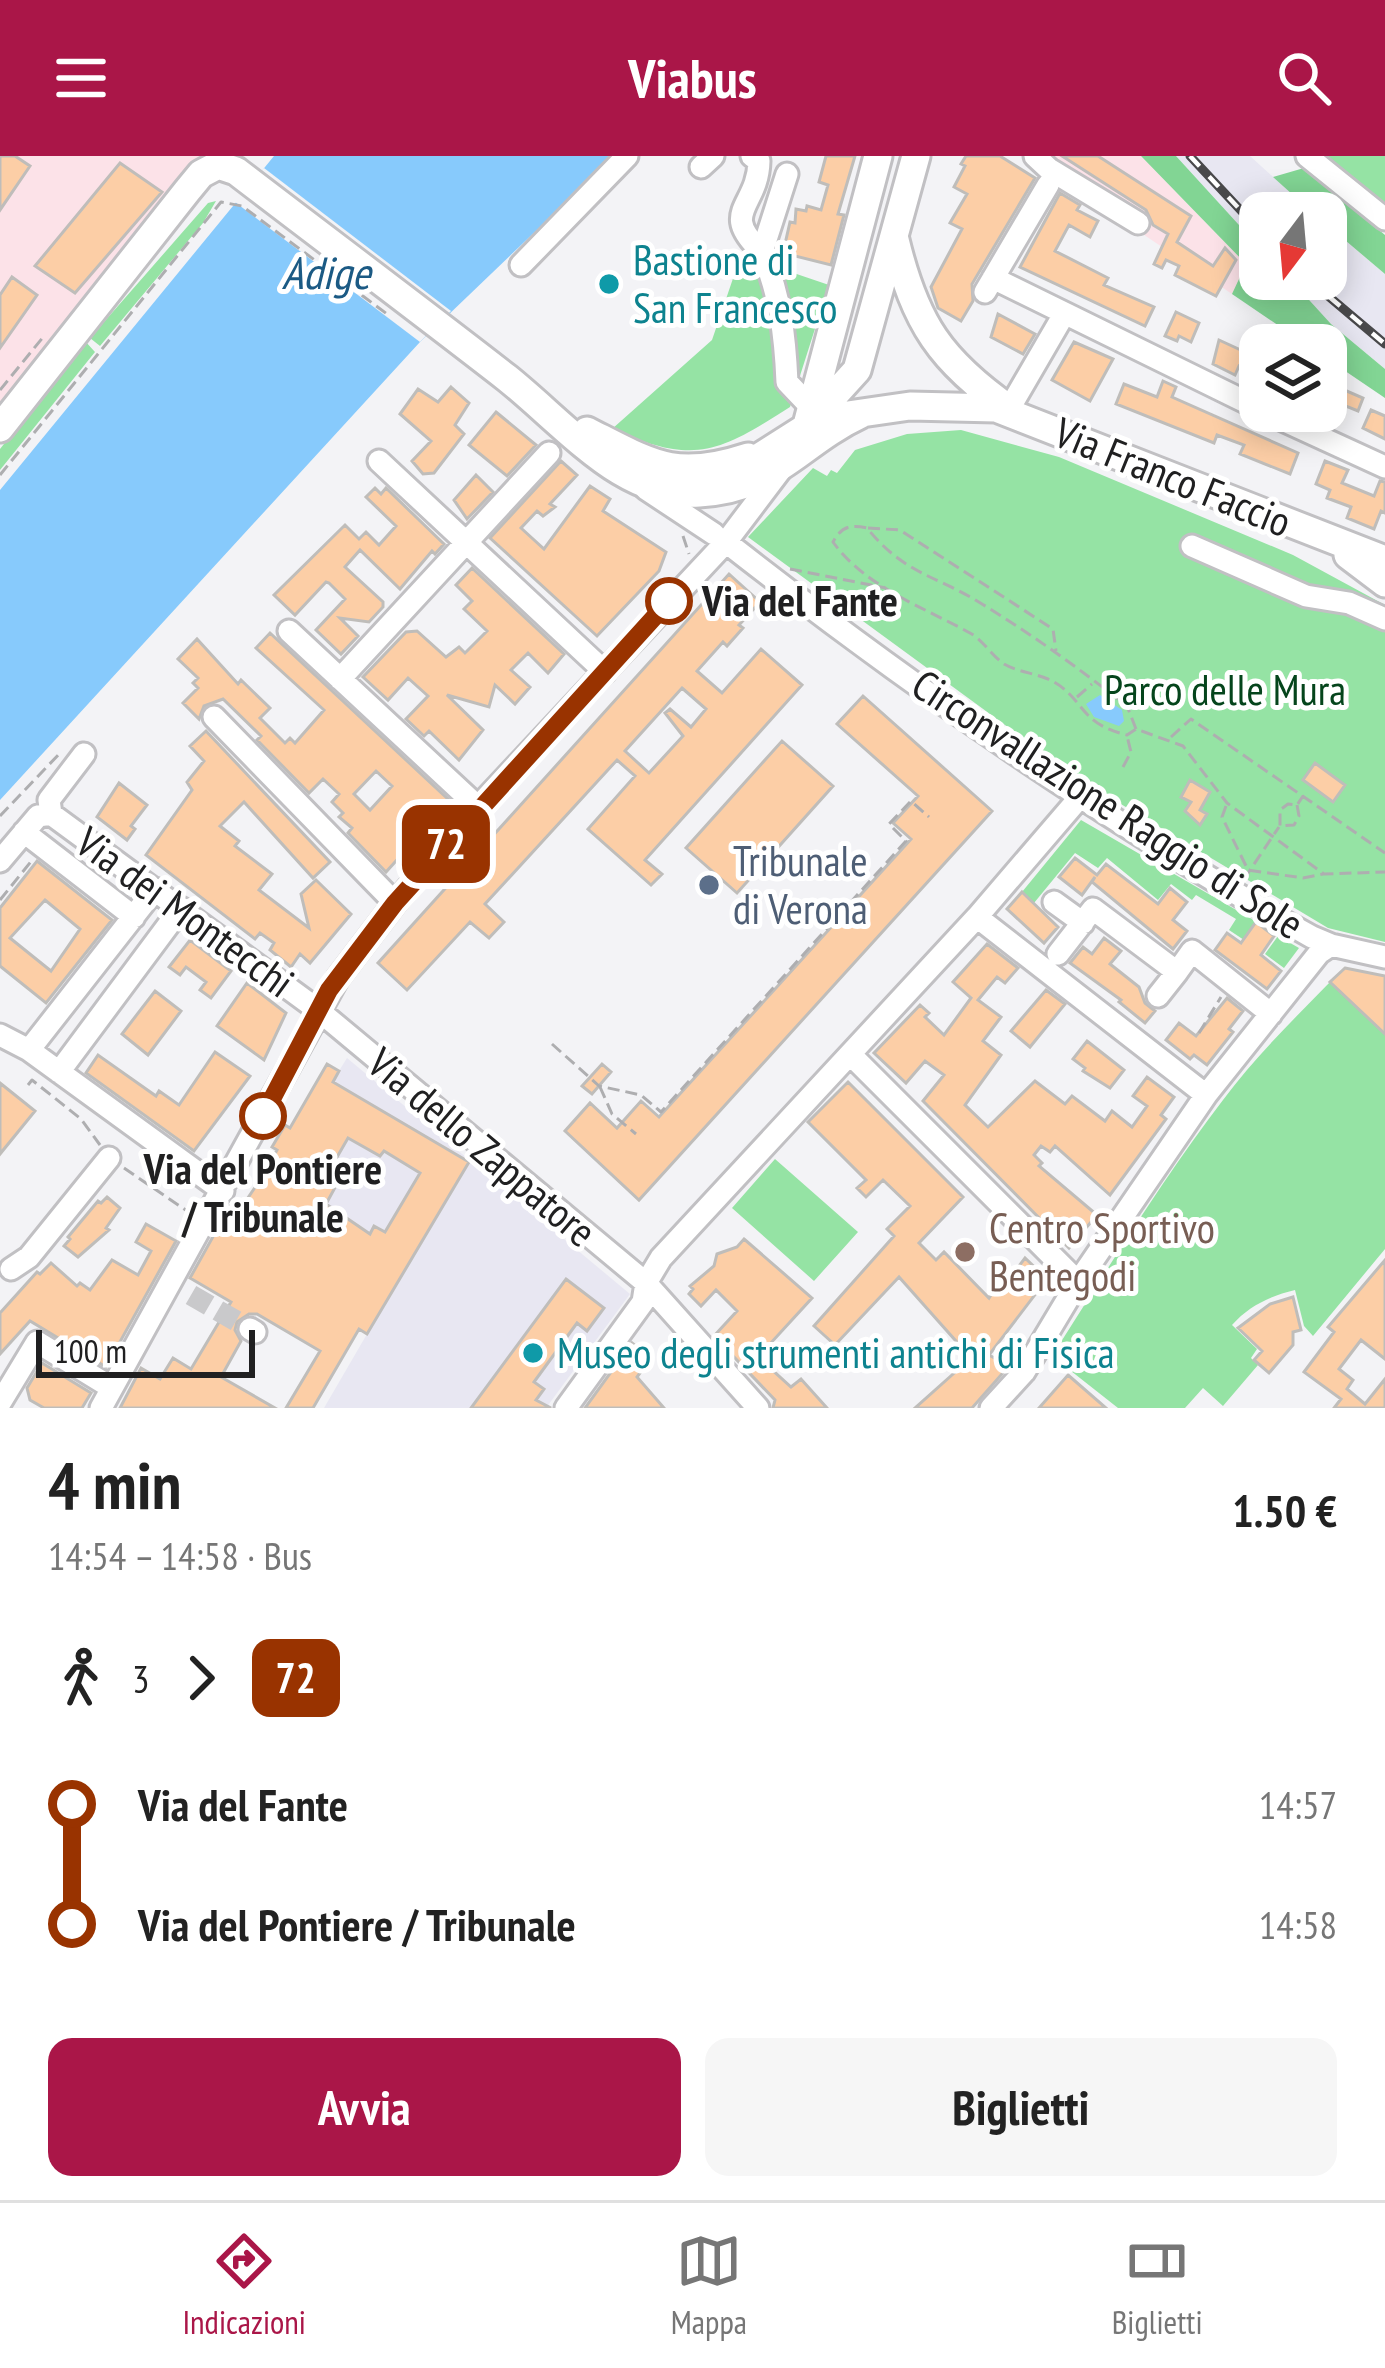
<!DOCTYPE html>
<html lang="it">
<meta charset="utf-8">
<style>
body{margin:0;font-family:"PT Sans Narrow",sans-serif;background:#f6f6f6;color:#222;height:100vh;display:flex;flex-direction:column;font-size:45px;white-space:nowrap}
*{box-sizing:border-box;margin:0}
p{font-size:39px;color:#767676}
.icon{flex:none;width:66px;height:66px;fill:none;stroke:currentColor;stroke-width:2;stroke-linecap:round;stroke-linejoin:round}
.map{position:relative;height:1252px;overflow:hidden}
.sheet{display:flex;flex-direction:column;background:#fff;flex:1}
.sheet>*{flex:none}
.badge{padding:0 24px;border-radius:18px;font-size:42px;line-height:78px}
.needle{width:78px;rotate:196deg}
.controls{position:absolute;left:1239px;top:36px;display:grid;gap:24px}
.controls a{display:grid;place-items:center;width:108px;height:108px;border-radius:24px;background:#fff;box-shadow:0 6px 30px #0003;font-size:60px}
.scale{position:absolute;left:36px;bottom:30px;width:219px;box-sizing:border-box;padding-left:12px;border:6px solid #202021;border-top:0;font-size:33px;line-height:42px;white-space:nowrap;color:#202021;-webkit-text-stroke:9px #fff;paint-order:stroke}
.map>.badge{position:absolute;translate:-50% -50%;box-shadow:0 0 0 6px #fff}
.legs{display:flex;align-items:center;gap:18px;height:132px;padding:0 48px;font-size:39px}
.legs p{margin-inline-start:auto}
.headline{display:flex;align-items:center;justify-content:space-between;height:204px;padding:0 48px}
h1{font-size:66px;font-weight:700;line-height:90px}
.button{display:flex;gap:24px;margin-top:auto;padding:24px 48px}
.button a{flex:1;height:138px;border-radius:24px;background:#aa1648;color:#fff;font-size:48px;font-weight:700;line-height:138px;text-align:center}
.button a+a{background:#f6f6f6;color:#222}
ul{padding:0 48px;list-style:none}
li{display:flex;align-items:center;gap:42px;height:120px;font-size:45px}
li i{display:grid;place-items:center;width:18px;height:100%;margin:0 15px;background:currentColor}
li i::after{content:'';width:30px;height:30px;margin:-15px;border:9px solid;border-radius:50%;background:#fff}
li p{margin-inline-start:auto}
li:first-child i{background:linear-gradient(#0000 50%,currentColor 0)}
li:last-child i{background:linear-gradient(currentColor 50%,#0000 0)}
header{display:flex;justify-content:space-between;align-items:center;height:156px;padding:0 48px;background:#aa1648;color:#fff;font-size:54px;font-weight:700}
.dock{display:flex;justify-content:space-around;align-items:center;height:168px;border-top:3px solid #e0e0e0;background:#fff;font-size:33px;color:#767676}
.dock a{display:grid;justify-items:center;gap:6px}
.dock .on{color:#aa1648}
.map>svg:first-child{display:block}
.industrial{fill:#fce2e8}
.built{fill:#e8e7f2}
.green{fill:#95e3a4}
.forest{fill:#82d594}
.water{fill:#87cafc}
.pier{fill:#f3f3f6}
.building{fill:#fccea6;stroke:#bfbdba;stroke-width:3;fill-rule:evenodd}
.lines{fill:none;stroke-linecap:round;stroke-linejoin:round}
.minor-tunnel{stroke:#c9c9cb;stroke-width:21;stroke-dasharray:21 10;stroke-linecap:butt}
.minor-casing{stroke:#c1c0c3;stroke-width:27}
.major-casing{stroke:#c1c0c3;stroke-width:33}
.path{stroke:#aeaeb0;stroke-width:3;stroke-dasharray:12 6;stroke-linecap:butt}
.minor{stroke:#fff;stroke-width:21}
.major{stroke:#fff;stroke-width:27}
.rail-casing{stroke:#49494b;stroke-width:9}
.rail{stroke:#fff;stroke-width:4.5;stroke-dasharray:14;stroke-linecap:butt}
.line-1-casing{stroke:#fff;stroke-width:27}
.line-1{stroke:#930;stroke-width:18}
.culture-dot{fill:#0f9aa8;stroke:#fff;stroke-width:4.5}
.stop-1-dot{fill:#fff;stroke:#930;stroke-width:6}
.service-dot{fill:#5c6f8a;stroke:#fff;stroke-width:4.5}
.education-dot{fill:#8d6e63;stroke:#fff;stroke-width:4.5}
.labels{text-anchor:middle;stroke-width:10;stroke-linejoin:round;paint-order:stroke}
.culture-label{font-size:42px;fill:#0d838f;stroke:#fff;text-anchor:start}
.street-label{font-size:42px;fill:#202021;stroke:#fff}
.stop-label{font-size:42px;font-weight:bold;fill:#202021;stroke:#fff;text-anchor:start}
.park-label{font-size:42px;fill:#05451c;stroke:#fff}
.service-label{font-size:42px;fill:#4e5e75;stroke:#fff;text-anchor:start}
.education-label{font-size:42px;fill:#785e54;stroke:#fff;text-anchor:start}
.water-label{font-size:45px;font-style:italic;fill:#1b5a84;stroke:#fff}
</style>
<header><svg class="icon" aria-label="menu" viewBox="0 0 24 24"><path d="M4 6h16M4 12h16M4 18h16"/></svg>Viabus<svg class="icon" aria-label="search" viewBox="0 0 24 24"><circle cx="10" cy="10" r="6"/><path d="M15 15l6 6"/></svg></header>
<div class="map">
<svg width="1385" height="1252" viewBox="0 0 1385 1252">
<rect width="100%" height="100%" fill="#f3f3f6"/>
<path class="industrial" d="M0 0H206L164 43 0 249Z
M1049 0H1141L1247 109 1232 138 1043 11Z"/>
<path class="built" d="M1176 0H1250L1313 57H1260V92Z
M1326 68 1385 118V213L1331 168 1290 123H1326Z
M347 902 630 1138 546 1252H324L367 1178 293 1133 325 1094 245 1047 276 995 272 991 285 969 290 971 327 908 339 915Z"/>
<path class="green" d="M1324 0H1385V49Z
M216 45 203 67 100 190 90 182 208 47Z
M741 99 829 129 790 251C717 298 694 309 612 273L712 184Z
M85 185 95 196 0 314V293Z
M961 274 1059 301 1293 399 1385 449V786L1328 772 1079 623 748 381 813 312 827 320 831 314 837 317 855 294 907 278Z
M1081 664 1257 766 1244 784 1229 774 1236 763 1196 739 1192 744 1171 728 1158 744 1107 702 1098 712 1075 697 1034 747 1022 736Z
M1278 780 1299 792 1284 812 1265 798Z
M1330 826 1385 878V1093L1313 1180 1304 1170 1295 1134C1270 1140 1249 1150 1232 1169L1257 1193 1251 1202 1258 1209 1223 1250 1203 1232 1185 1252H1118L1052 1200C1107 1114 1161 1025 1223 944 1255 901 1293 864 1330 826Z
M775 1003 858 1076 814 1125 732 1052Z"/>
<path class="forest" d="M1141 0H1176L1260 92V123H1290L1331 168 1385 213V242L1326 202V189H1307L1232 138 1246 108Z
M1304 12 1385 79V118L1326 68V57H1313L1273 21Z"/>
<path class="water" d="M274 0H614L420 186 0 644V334Z
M1100 539 1122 554 1124 565 1119 570 1094 561 1086 548Z"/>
<path class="pier" d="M264 12 451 155 420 186 235 46Z"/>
<path class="building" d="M0 0H15L30 10 0 54Z
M826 0H855L838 58 844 59 831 109 783 97 790 66 795 67 796 53 806 55 807 50 821 54 828 29 819 26Z
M966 0H1000L1035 22 972 128 973 145 961 165 938 152 931 131 962 73 950 67 967 38 954 31 965 10 961 8Z
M1062 0H1098L1191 60 1177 86 1213 110 1225 92 1236 104 1216 140 1175 119 1179 110 1166 104 1162 112 1154 108 1168 78 1153 69 1146 54Z
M120 7 162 36 75 137 35 110Z
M1060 37 1080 49 1077 54 1098 65 1090 81 1069 69 1055 95 1108 122 1104 129 1154 151 1145 170 1020 111Z
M12 121 37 139 0 192V139Z
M1176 156 1199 167 1191 186 1179 180 1177 185 1165 180Z
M998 158 1035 178 1023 198 991 181Z
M1219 184 1260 203V220L1239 210 1235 219 1213 208Z
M1074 186 1113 203 1090 245 1052 224Z
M1163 225 1176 231 1172 241 1298 297 1290 318 1240 298 1244 289 1217 279 1214 287 1116 248 1124 228 1157 241Z
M1326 226 1363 242 1358 255 1346 250 1332 270 1326 267Z
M451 231 469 247 455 269 464 278 434 317 423 318 412 305 431 285 400 258 418 233 438 246Z
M1371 254 1385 260V283L1363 272Z
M496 256 536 289 507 320 469 289Z
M561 305 577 319 550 348 555 351 543 360 537 355 521 372 544 393 590 330 610 343 603 355 666 396 659 415 597 480 490 382Z
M1325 305 1348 314 1342 327 1374 340 1380 325 1385 326V357L1381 355 1374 373 1347 362 1351 351 1327 342 1330 334 1316 328Z
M476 319 493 336 467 363 454 344Z
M375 332 381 338 386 332 444 388 435 398 432 395 400 433 360 394 345 411 383 446V451L369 466 340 462 358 480 341 498 316 474 345 443 329 427 326 426 295 459 274 439 345 369 359 383 366 376 379 389 396 370 366 341Z
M472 412 564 498 548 517 528 497 511 514 530 531 515 548 495 529 489 551 447 539 483 574 459 604 429 575 424 580 406 563 428 540 408 522 388 544 363 521 406 476 417 475 446 501 459 491 465 497 487 475 464 453 472 445 456 429Z
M729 418 760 446 739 469 743 472 727 490 723 486 697 515 722 537 761 493 802 529 645 704 662 718 651 729 588 673 635 620 617 604 485 748 504 766 489 782 470 766 407 834 378 807ZM682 532 706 553 691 571 670 553 665 557 683 580 649 617 625 595Z
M270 477 450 645 386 716 348 677 352 672 339 661 343 657 332 646 339 638 323 623 309 637 257 584 261 580 223 543 204 550 199 563 183 547 198 532 193 527 198 522 178 503 197 483 238 528 241 524 270 552 260 562 285 587 290 582 295 587 324 554 256 492ZM376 615 392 630 370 654 354 638Z
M863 540 992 655 639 1044 565 975 590 947 617 972 641 945 659 961 911 683 893 667 918 640 837 568Z
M206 575 330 706 313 722 244 646 220 670 239 685 235 690 272 718 259 734 309 772 301 738 316 724 351 758 310 807 300 798 291 811 270 794 274 787 260 777 255 783 146 699 192 634 187 626 204 605 190 590Z
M782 585 833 630 737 737 686 692Z
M1315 607 1345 629 1333 646 1303 624Z
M1190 624 1210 636 1200 654 1207 658 1200 669 1185 655 1191 646 1181 641Z
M119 627 147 649 131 670 135 673 127 684 97 661Z
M1075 702 1097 719 1106 708 1158 748 1170 732 1187 746 1173 764 1187 775 1173 793 1092 726 1095 721 1082 739 1059 721Z
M37 705 112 764 46 847 0 810V752ZM45 744 80 773 51 815 10 782Z
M1022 736 1058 771 1044 787 1007 753Z
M1256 766 1274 780 1261 799 1281 815 1267 833 1215 794 1227 777 1241 787Z
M1104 782 1121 795 1110 808 1139 831 1145 847 1155 855 1145 867 1119 846 1121 844 1070 807 1083 791 1092 798Z
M190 784 231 815 211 842 200 834 206 826 186 811 180 819 169 811Z
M987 788 1018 812 1005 827 997 821 978 844 1001 861 983 885 1001 899 965 949 988 971 1035 925 1065 948 1072 940 1105 965 1112 955 1132 971 1147 950 1133 940 1147 921 1174 941 1161 959 1166 963 1110 1039 1055 990 1050 996 1041 990 1034 999 1042 1007 1039 1010 1097 1059 1069 1092 923 945 944 919 925 905 906 927 874 897 920 849 929 857 925 861 944 879 971 842 953 826Z
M1345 812 1385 820V878L1330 826Z
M247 827 286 857 264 904 217 870Z
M1046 834 1065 848 1030 891 1011 875Z
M155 835 181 855 148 899 122 878Z
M1227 842 1243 855 1229 873 1233 876 1207 909 1194 899 1190 903 1166 884 1179 867 1196 880Z
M1087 885 1124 914 1110 932 1083 915 1085 912 1073 903Z
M215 896 250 920 194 995 86 917 98 899 156 940 159 935 179 949Z
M327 908 339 915 333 926 469 1006 367 1178 359 1173 313 1252H286L320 1195 257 1158H249L237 1166 235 1174 241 1185 221 1221 275 1252H120L141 1212 160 1223 173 1202 191 1213 231 1146 190 1122 230 1050 239 1055 258 1027 277 994 272 991 285 969 290 972ZM348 982 380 1000 384 995 420 1017 385 1076 374 1070 370 1078 326 1048 337 1028 325 1022Z
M602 908 611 916 592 938 582 930Z
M848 926 963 1041 919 1087 936 1104 944 1096 989 1142 998 1128 1003 1131 1025 1102 1047 1123 989 1199 1009 1210 972 1252H915L971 1202 899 1121 835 1189 814 1170 894 1080 887 1073 910 1050 883 1024 866 1041 857 1032 866 1024 808 966Z
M0 927 35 955 0 998Z
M107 1041 120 1052 106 1072 109 1074 78 1101 64 1090 70 1083 68 1081 98 1045 101 1047Z
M146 1068 176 1085 106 1211 30 1165 0 1198V1157L37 1116 40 1118 51 1107 77 1130 80 1127 90 1134 112 1104 138 1119 151 1095 136 1086Z
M744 1083 812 1142 758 1201 791 1231 801 1223 827 1252H773L775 1244 714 1180 737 1155 716 1134 701 1150 689 1138 693 1133 690 1130 714 1110 717 1098 737 1091Z
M1385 1104V1203L1361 1184 1339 1213 1353 1224 1347 1233 1365 1248 1385 1223V1252H1334L1341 1243 1304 1216 1334 1176 1328 1171Z
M566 1123 604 1152 587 1175 577 1167 534 1226 544 1233 536 1244 551 1252H471Z
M1293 1141 1301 1174 1293 1176V1189L1269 1217 1254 1204 1262 1195 1238 1172 1270 1148Z
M632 1187 651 1202 637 1221 664 1252H585Z
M42 1207 91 1237 82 1252H44L30 1244 27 1232Z
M1068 1219 1106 1252H1039Z"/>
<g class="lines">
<path class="minor-tunnel" d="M191 1139 250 1173"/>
<g class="minor-casing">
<path id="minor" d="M752 0 759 5C758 52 718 55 762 96
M1035 0 1049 13 1138 67
M1307 0 1385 63
M701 11 713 0
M787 18 762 96C780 139 785 179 787 226L806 246
M521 109 627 0
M993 122 1260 253
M985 136 1048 29
M1009 253 1063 160
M1263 255 1385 311
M379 305 605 516
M646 333 714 378
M726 386C911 531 1107 667 1312 781L1331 789 1385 801
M1192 390 1306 440 1349 447 1385 463
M289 475 478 651
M340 523 549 297
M214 561 395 747
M51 658 318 854 646 1127 758 1252
M51 658 49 644 84 598
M24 676 134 761
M0 705 38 660 51 658
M1054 746 1083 767
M977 761 1206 939
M1058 798 1093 753 1177 816 1192 795 1271 858
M1158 840 1177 816
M0 879 29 894 223 1035
M29 894 155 733
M850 898 1078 1126
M59 916 181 752
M11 1113 29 1101 109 1002
M250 1173 255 1176
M0 1247 37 1186 112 1232
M101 1252 338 822 395 747 478 651 726 386 782 312
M566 1252 643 1146 646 1127 661 1102 977 761 1080 641
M991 1252 1024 1216 1078 1126 1206 939 1319 797 1331 789"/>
</g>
<g class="major-casing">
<path id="major" d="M895 84C915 167 940 205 1012 255
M809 267 857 214 916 0
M807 269 878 0
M0 272 187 35 201 18 218 9 236 15C326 84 417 152 507 222 542 250 583 293 620 315 645 330 670 339 699 337 778 332 797 288 861 258
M587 275C652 308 675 325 748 301
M736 316 807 271 834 261 910 250 996 252 1385 404
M1348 399 1385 427"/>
</g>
<path class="path" d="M0 234 44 180
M0 319 221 46 242 50 387 158
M868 372 900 374 1053 473 1056 495
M683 380 689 398
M790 413 886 432
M1077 541 1092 528
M1136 573 1127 550C1081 514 1033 479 982 448 936 419 905 419 867 372 850 368 841 371 833 386 865 431 925 452 970 477 983 484 991 499 1004 508 1018 516 1034 517 1048 523 1085 540 1076 567 1127 579L1136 573 1183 590 1227 647 1324 718 1385 716
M1171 581 1191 563 1385 697
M1123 611 1131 596 1127 580
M1297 649 1299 660 1294 669 1280 670V654L1288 648 1297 649 1303 640
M1226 650 1222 661 1248 714 1303 722 1323 718
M0 660 62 595
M1244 723 1279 671
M0 744 33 703
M1199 877 1221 841
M552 888 599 930 641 939 661 956 906 685 889 668 911 645 929 661
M28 929 32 924 81 963 100 989
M600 931 612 958 636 978
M124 1012 190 1057"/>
<use href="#minor" class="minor"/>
<use href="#major" class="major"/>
<g class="rail-casing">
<path id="rail" d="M1190 0 1260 75
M1308 123 1385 188"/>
</g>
<use href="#rail" class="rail"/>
</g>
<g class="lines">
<g class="line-1-casing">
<path id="line-1" d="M263 960 329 834 395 747 669 445"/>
</g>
<use href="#line-1" class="line-1"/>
</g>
<g class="culture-dot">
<circle cx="609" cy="128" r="12"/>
<circle cx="533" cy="1197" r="12"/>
</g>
<g class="stop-1-dot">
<circle cx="669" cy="445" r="21"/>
<circle cx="263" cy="960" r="21"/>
</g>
<circle class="service-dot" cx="709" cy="729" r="12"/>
<circle class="education-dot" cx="965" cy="1096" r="12"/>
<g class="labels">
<g class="culture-label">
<text x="633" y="119">Bastione di<tspan x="633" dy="48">San Francesco</tspan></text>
<text x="557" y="1212">Museo degli strumenti antichi di Fisica</text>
</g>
<g class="street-label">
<text transform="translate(1173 321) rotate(22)" y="15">Via Franco Faccio</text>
<text transform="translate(1108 648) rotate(33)" y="15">Circonvallazione Raggio di Sole</text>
<text transform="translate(185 756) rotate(36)" y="15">Via dei Montecchi</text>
<text transform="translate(482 991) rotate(40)" y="15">Via dello Zappatore</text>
</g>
<g class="stop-label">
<text x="702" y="460">Via del Fante</text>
<text x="263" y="1028" text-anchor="middle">Via del Pontiere<tspan x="263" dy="48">/ Tribunale</tspan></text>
</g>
<g class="park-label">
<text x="1225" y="549">Parco delle Mura</text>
</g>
<g class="service-label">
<text x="733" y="720">Tribunale<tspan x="733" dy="48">di Verona</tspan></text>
</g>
<g class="education-label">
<text x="989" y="1087">Centro Sportivo<tspan x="989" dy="48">Bentegodi</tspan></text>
</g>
<g class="water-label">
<text x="326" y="133">Adige</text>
</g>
</g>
</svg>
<div class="controls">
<a><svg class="needle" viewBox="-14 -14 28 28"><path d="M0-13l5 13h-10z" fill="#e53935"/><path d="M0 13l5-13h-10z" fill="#767676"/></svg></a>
<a><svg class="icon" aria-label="layers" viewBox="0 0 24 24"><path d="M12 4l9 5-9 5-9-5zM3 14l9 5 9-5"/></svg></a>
</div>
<div class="scale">100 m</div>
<b class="badge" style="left:446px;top:688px;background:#930;color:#fff">72</b>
</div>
<section class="sheet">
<div class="headline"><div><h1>4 min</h1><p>14:54 – 14:58 · Bus</p></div><b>1.50 €</b></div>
<div class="legs"><svg class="icon" aria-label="walk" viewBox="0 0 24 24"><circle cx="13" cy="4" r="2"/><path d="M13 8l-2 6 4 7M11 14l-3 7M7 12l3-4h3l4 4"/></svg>3<svg class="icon" aria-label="forward" viewBox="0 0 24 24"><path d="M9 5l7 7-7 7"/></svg><b class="badge" style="background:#930;color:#fff">72</b></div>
<ul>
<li><i style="color:#930"></i><b>Via del Fante</b><p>14:57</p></li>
<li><i style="color:#930"></i><b>Via del Pontiere / Tribunale</b><p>14:58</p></li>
</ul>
<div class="button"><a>Avvia</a><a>Biglietti</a></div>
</section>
<nav class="dock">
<a class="on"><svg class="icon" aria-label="directions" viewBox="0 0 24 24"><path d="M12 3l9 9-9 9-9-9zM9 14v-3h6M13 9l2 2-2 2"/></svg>Indicazioni</a>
<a><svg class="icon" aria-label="map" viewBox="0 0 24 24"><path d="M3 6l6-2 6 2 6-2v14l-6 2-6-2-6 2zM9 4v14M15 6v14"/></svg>Mappa</a>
<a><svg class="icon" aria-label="tickets" viewBox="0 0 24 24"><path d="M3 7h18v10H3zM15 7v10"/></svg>Biglietti</a>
</nav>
